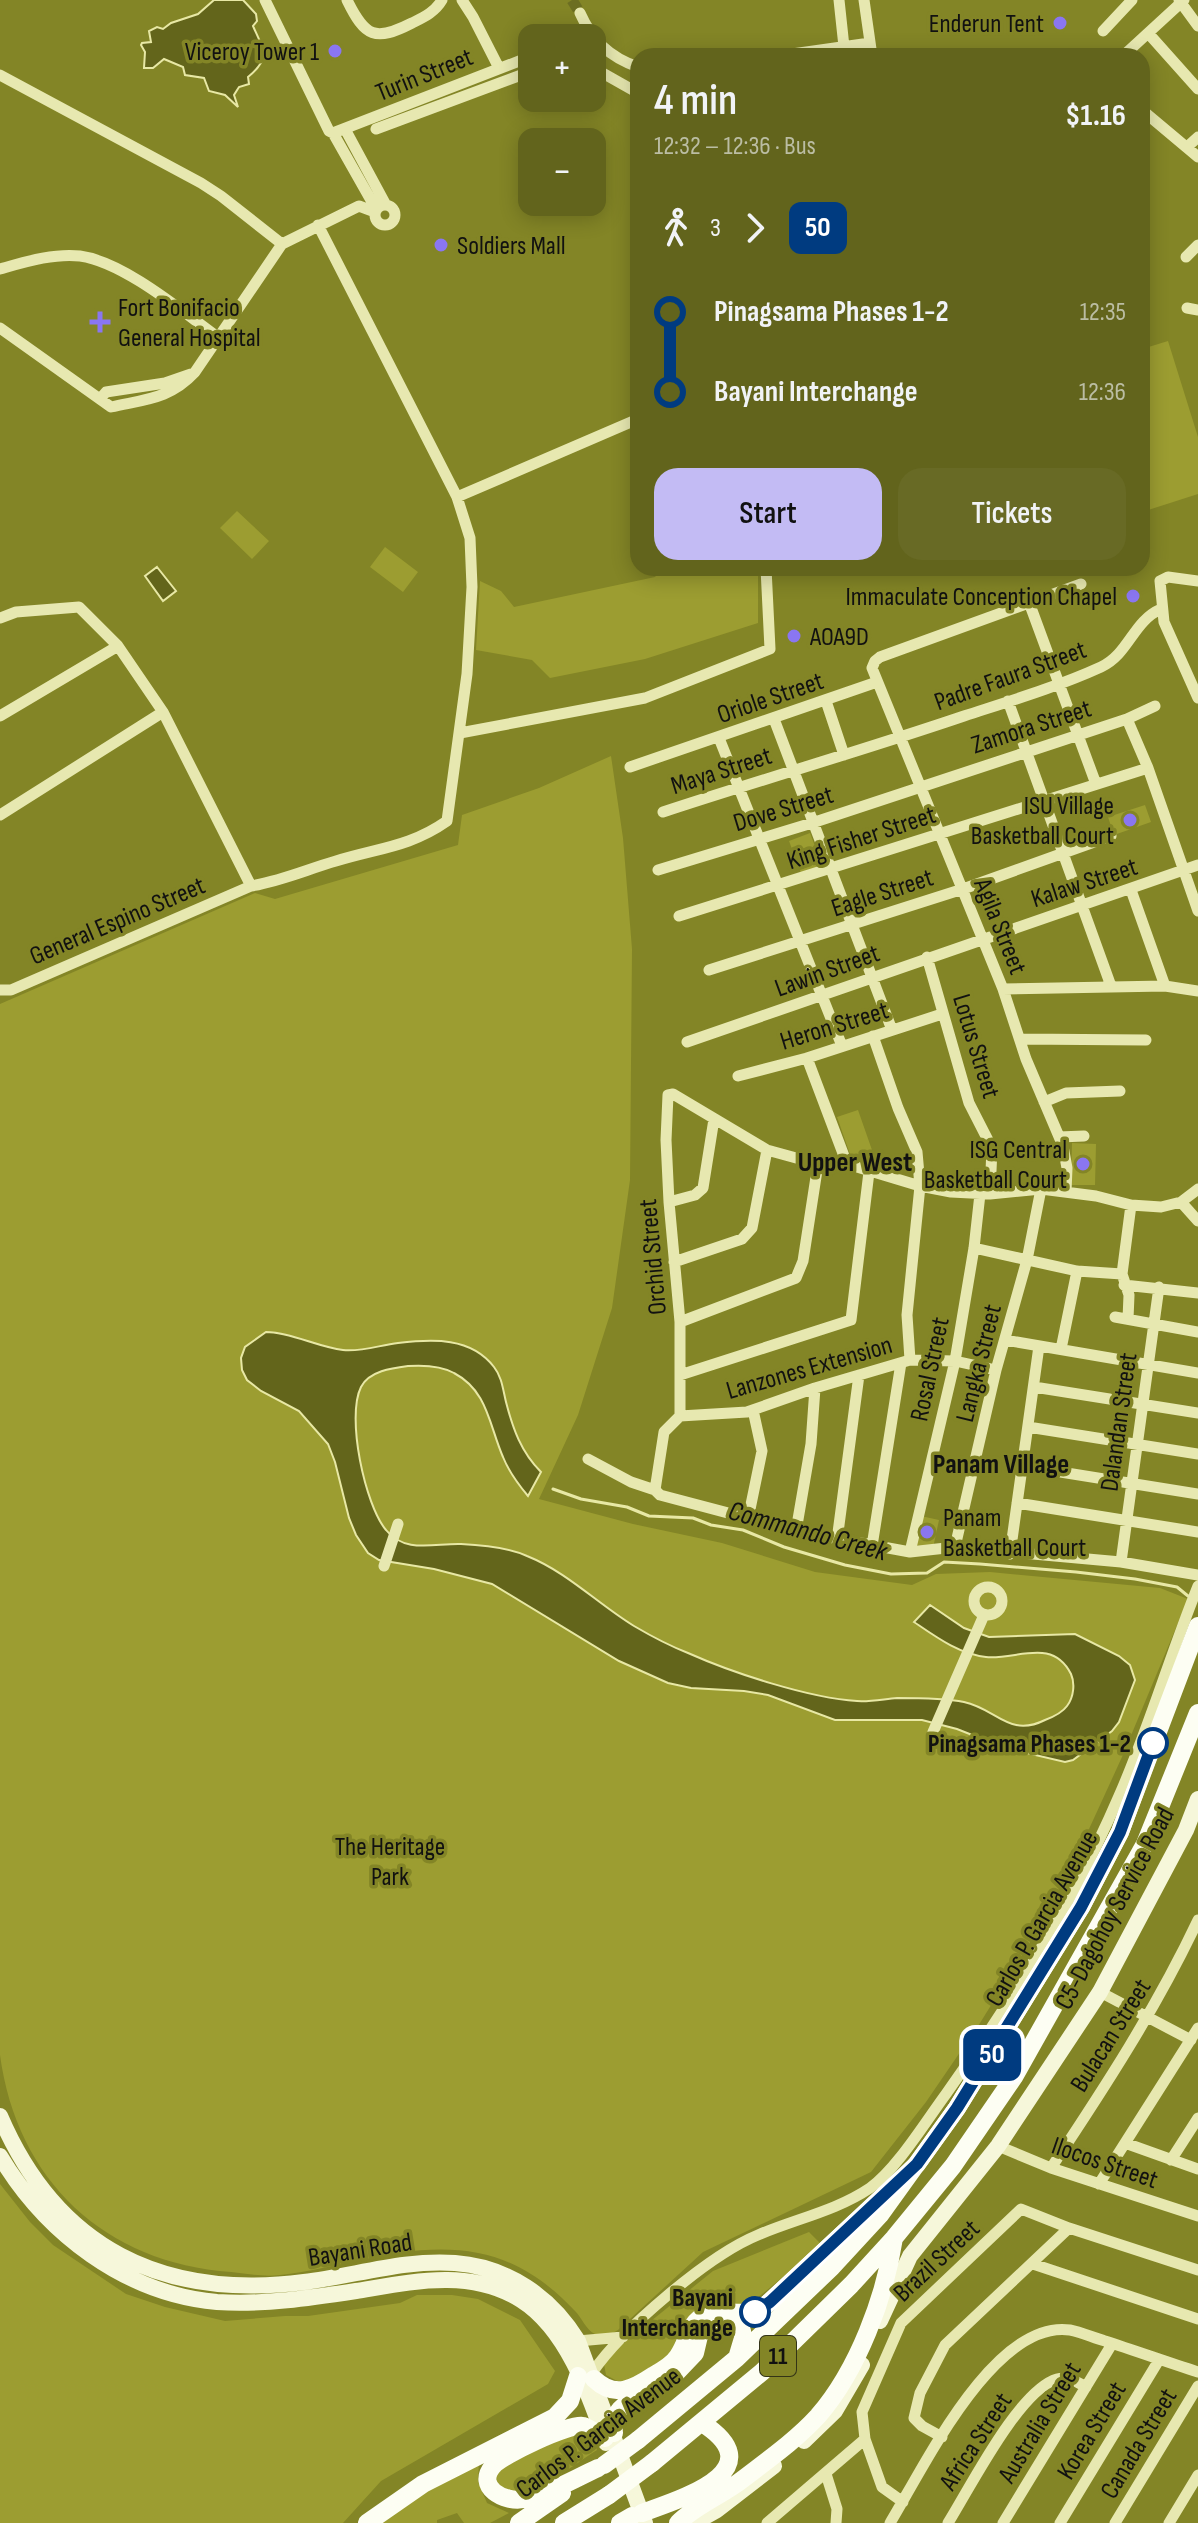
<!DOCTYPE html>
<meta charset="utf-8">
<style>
body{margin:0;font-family:"Sofia Sans Condensed",sans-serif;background:#686a25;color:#f1f3f6;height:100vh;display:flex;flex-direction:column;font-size:30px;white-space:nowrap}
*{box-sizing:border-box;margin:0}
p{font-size:26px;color:#bbbda3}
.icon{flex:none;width:44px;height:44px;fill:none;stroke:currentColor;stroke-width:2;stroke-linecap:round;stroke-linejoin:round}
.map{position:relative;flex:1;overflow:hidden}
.panel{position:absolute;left:630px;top:48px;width:520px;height:528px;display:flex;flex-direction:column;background:#62641c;border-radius:24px;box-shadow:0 4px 20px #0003}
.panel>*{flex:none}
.badge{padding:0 16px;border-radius:12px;font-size:28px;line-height:52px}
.controls{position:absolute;left:518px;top:24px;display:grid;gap:16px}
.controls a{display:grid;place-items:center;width:88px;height:88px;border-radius:16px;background:#62641c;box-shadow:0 4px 20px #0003;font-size:40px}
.map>.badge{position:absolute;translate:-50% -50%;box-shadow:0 0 0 4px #fff}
.legs{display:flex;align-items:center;gap:12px;height:88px;padding:0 24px;font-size:26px}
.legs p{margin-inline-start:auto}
.headline{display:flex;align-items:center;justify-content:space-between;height:136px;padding:0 24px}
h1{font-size:44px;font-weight:600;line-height:60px}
.primary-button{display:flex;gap:16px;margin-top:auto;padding:16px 24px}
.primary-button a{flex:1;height:92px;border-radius:24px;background:#c3bbf4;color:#111;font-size:32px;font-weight:600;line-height:92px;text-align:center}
.primary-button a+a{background:#686a25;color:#f1f3f6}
ul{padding:0 24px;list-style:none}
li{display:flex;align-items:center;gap:28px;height:80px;font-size:30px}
li i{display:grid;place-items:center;width:12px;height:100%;margin:0 10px;background:currentColor}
li i::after{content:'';width:20px;height:20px;margin:-10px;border:6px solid;border-radius:50%;background:#62641c}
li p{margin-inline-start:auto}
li:first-child i{background:linear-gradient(#0000 50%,currentColor 0)}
li:last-child i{background:linear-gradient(currentColor 50%,#0000 0)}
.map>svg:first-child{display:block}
.green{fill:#9c9d31}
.water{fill:#63651b;stroke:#e8e8a5;stroke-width:2}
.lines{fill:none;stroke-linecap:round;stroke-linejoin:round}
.stream{stroke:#e8e8a5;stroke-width:3}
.minor-tunnel{stroke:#6c6e22;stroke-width:11;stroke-dasharray:11 5.5;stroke-linecap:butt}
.minor{stroke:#e7e8b0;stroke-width:11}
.secondary{stroke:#f6f7da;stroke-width:16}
.primary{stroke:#fdfef3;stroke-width:18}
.primary-bridge{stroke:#fdfef3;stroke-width:18}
.line-1-casing{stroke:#fff;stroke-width:18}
.line-1{stroke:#003b80;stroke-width:12}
.poi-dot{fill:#8a76f1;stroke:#838526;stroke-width:3}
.stop-1-dot{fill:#fff;stroke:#003b80;stroke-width:4}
.labels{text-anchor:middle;stroke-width:7;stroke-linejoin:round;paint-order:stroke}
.shield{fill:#838526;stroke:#333417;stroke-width:2}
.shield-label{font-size:24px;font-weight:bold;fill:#111}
.poi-label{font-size:26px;fill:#111;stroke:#838526;text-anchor:end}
.street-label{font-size:26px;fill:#111;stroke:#838526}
.stop-label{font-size:26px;font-weight:bold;fill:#111;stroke:#838526;text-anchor:end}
.park-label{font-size:26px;fill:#111;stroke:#838526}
.neighbourhood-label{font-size:28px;font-weight:bold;fill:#111;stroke:#838526}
.water-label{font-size:28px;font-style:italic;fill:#111;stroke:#838526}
</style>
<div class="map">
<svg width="1198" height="2523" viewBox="0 0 1198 2523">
<rect width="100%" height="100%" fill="#838526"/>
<path class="green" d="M1168 341 1198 437V494L1142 512V349Z
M237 511 269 541 252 559 220 528Z
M385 547 418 572 403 592 370 567Z
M663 568H758V623L645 659 550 678 532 660 476 650 480 581 501 591 514 607 655 577Z
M611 756 623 838 632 949 630 1180 612 1308 578 1415 539 1499 633 1524 722 1543 815 1572 912 1585 936 1574 990 1572 1160 1588 1188 1599 1122 1757 1073 1864 1029 1944 980 2023 926 2102 871 2172 703 2252 618 2330C610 2335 604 2338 595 2334 586 2330 582 2318 575 2311 549 2283 516 2260 478 2253 410 2240 346 2268 280 2275 264 2277 247 2274 231 2272 105 2263 17 2181 0 2055V1004L255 893 275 899 458 845 462 815 539 788Z
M1145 805 1151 822 1114 835 1108 817Z
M810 833 825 873 804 881 789 841Z
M858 1110 872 1150 851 1157 837 1117Z
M1072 1143 1096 1144 1095 1185H1071Z
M921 1516 939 1520 933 1548 915 1545Z
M0 2184 30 2222 53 2245 126 2294 165 2307 225 2321 285 2316H308L400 2303 417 2295H452L478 2299 520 2320 555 2371 548 2384 381 2481 343 2523H0Z
M809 2232 822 2245 750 2304 693 2312 680 2328 671 2354 633 2381H617L606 2375 604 2364 620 2346 713 2271Z
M583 2431 590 2435 597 2450C567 2469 536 2497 498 2492L495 2470 502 2462Z
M479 2461 478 2482 487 2503 509 2513 490 2523H464L457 2513 437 2520V2523H376L388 2513Z"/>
<path class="water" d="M214 0H243L256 14 257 21 253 26C264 51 271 58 248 77L249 84 239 87 234 95 238 107 225 95 209 91 204 78 185 75 183 67 164 59 153 68H144L145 52 141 45 142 43 151 42 149 31 157 27 163 29 171 23 198 14Z
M157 567 176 591 163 601 145 576Z
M266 1332C290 1332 318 1347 343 1350 362 1352 380 1345 398 1343 433 1339 471 1337 494 1367 502 1377 503 1390 506 1402 513 1429 521 1452 541 1472L528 1496C518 1484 509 1472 503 1457 489 1425 488 1391 454 1373 440 1365 423 1365 408 1366 392 1368 369 1371 361 1387 346 1417 365 1505 386 1530 405 1554 435 1543 461 1544 483 1545 507 1547 527 1556 567 1572 598 1604 634 1626 651 1636 670 1646 688 1653 733 1673 809 1698 857 1701 870 1702 884 1699 897 1698 918 1698 944 1698 964 1702 997 1709 1009 1738 1045 1720 1053 1717 1062 1713 1067 1706 1074 1697 1075 1683 1071 1674 1052 1637 1017 1660 986 1657 959 1654 936 1637 914 1622L930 1605 964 1628 989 1637 1075 1634 1119 1656 1130 1665 1135 1680 1119 1722 1112 1731 1073 1760 1065 1762 1005 1748 957 1729 922 1720H835L768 1695 744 1691 691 1688 668 1683 619 1661 492 1584 434 1569 379 1560 368 1553 356 1535 349 1518 335 1462 328 1444 299 1411 261 1391 247 1380 242 1370 241 1358 245 1347Z"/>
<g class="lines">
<path class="stream" d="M553 1489 581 1499 627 1507 649 1516 693 1518 711 1525 743 1530 784 1547 845 1565 891 1574 927 1573 944 1562 980 1564 1076 1572 1135 1579 1177 1587 1188 1596"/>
<path class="minor-tunnel" d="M572 0 580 13"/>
<path class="minor" d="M265 0 329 131 333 133 376 209
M347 0C365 37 375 42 412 23 424 17 435 12 442 0
M462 0 473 17 499 68
M839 0 845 56
M864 0 872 56
M1179 0 1198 26
M580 13C592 40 609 57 638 67
M1103 31 1132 0
M1148 33 1198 89
M778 56 870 43
M1123 56 1184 0
M592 67 638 93
M0 75 201 183 221 196 282 244
M1142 110 1198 157
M345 129 386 205
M376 129 532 71
M333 133 532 56
M1187 147 1198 137
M375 215a10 10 0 1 1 20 0a10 10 0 1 1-20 0Z
M1186 257 1198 245
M0 269C25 262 54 253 80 256 124 262 183 312 219 338
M1187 308 1198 310
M0 328 111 407C146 399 170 399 195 372L282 244 359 206 375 212
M100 399 106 392 165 383 191 374
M457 497 638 419
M1198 581 1168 577 1160 581 1164 622 1198 698
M1030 605 1096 784
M0 618 16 612 79 607 118 646 163 712 251 886
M826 701 844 755
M1008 701 1111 986
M0 716 118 646
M774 719 892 1030
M1127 719 1148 768 1198 911
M460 733 645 698 770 649 766 568
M719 738 842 1046
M630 767 877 682
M663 812C763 779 864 750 964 716 1010 701 1057 687 1101 667 1129 654 1133 621 1161 609
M0 815 163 712
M658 870 812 823 1127 719 1155 706
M1131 890 1165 986
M679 916 1148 768
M927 957 969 1103 992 1148 990 1194
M709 970 963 889 1111 836
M1003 989 1165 986 1198 991
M0 990H11L251 886C281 881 308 869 336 861 378 848 410 847 447 821L467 674 472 587 470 538 457 497 318 225
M873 1036 898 1108 917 1152 920 1186 907 1315 910 1360
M1020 1039 1146 1040
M687 1042 1198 865
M807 1058 847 1164
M738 1076 807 1058 942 1014
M1044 1102 1066 1093 1120 1091
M1059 1137 1084 1136
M1066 1192 1067 1168 1063 1146 1026 1059 1003 989 872 668 875 661 880 657 1081 584
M669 1202 695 1195 703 1188 714 1119
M1181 1202 1198 1221
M974 1248 1077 1271 1122 1274
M674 1262 742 1239 752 1228 767 1150
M1124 1285 1198 1293
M1115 1317 1198 1332
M1128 1319 1129 1295 1122 1274 1131 1205
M680 1322 796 1278 803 1261 818 1164
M1005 1340 1198 1373
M1061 1349 1077 1271
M680 1375 851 1320 869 1172
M1034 1387 1198 1413
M680 1416V1322L669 1202 666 1140 668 1095 673 1094 767 1150 818 1164H847L920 1186 951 1192 990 1194 1041 1189 1096 1196 1131 1205 1161 1207 1181 1202 1198 1189
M680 1416 664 1432 655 1490 660 1495 796 1531 910 1552 955 1547 1121 1562 1198 1575
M680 1416 747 1412 815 1388 910 1360 955 1361 996 1370
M1028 1427 1198 1454
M588 1459 631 1482 655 1490
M1023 1466 1198 1494
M1017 1503 1198 1532
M748 1519 762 1451 753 1410
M796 1531 811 1444 815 1388
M837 1540 859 1375
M872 1546 901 1363
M955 1547 996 1370 1027 1260 1041 1189
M910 1552 955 1361 974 1248 980 1194
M1010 1554 1039 1346
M1121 1562 1159 1287
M384 1566 398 1524
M974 1601a14 14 0 1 1 28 0a14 14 0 1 1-28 0Z
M933 1732 984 1615
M1100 1992 1191 2040
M1125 2143 1198 2169
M998 2146 1051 2168 1198 2216
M1171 2160 1198 2118
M1051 2168C1105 2087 1157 2007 1198 1920
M1099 2184 1198 2028
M1033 2264 1198 2319
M578 2341 623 2337
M592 2373C621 2330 709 2255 758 2235 795 2219 836 2211 870 2188 896 2170 926 2121 946 2094 1012 2001 1074 1901 1119 1796 1149 1728 1170 1655 1198 1586
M942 2437 922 2426 914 2418 920 2393 945 2345 1069 2228
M826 2474 837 2509 836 2523
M903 2502 882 2487 865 2439 862 2412 901 2323 1021 2209 1069 2228 1198 2270
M767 2523 865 2439
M890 2523C923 2469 994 2319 1070 2330 1081 2332 1094 2338 1105 2341 1136 2351 1167 2362 1198 2372
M948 2523C970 2488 1019 2390 1057 2379 1068 2376 1077 2382 1086 2387
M1003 2523 1112 2344
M1060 2523 1159 2360
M1115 2523 1198 2386
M1169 2523 1198 2475"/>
<path class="secondary" d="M0 2116C57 2249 163 2300 304 2282 354 2276 405 2259 455 2263 508 2267 551 2297 578 2341L645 2523
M0 2156C46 2233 125 2294 217 2302 264 2305 310 2298 356 2291 411 2282 470 2268 521 2300 567 2329 589 2394 606 2443
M880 2321 910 2256 998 2146 1100 1992 1186 1830 1198 1799
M804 2441 835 2411 862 2365
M694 2523 717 2510 774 2466"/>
<path class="primary" d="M675 2374 695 2353 699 2336 705 2328 720 2322 735 2325 742 2331 743 2338 737 2358
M594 2379C615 2399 633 2389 654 2375 663 2370 673 2364 678 2356 688 2342 688 2323 705 2315 725 2305 740 2321 765 2306L874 2205
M614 2433C611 2408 628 2403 647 2393
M638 2440 737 2358 832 2267 880 2215 957 2108 1081 1907 1120 1832 1198 1626
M652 2463 762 2372 851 2285 894 2238 953 2166 1014 2077 1145 1844 1198 1713
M598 2468C574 2479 549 2494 524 2499 504 2503 475 2487 493 2466 502 2455 570 2423 583 2426 590 2428 598 2435 605 2438
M642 2513C683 2498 775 2470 702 2423
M367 2523 423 2484 555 2417 570 2401 578 2376
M519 2523 562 2493
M564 2523 609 2495
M620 2523 632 2516
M678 2523C696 2505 723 2495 743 2479 769 2459 796 2440 818 2416 858 2370 885 2297 894 2238"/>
<path class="primary-bridge" d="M604 2465 638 2440
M609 2495 652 2463"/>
</g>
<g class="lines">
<g class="line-1-casing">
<path id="line-1" d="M755 2312 770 2302 917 2164 957 2108 1081 1907 1120 1832 1153 1743"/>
</g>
<use href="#line-1" class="line-1"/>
</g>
<g class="poi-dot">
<circle cx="1060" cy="23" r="8"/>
<circle cx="335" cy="51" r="8"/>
<circle cx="441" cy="245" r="8"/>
<path d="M96 310h8v8h8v8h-8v8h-8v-8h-8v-8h8z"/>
<circle cx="1133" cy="596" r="8"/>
<circle cx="794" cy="636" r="8"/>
<circle cx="1130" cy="820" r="8"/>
<circle cx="1083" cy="1164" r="8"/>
<circle cx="927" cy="1532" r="8"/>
</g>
<g class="stop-1-dot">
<circle cx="1153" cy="1743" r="14"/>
<circle cx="755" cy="2312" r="14"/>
</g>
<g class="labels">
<rect class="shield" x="760" y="2336" width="36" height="40" rx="6"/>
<g class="shield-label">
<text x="778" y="2364">11</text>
</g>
<g class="poi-label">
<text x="1044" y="32">Enderun Tent</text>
<text x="319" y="60">Viceroy Tower 1</text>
<text x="457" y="254" text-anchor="start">Soldiers Mall</text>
<text x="118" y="316" text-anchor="start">Fort Bonifacio<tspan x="118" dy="30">General Hospital</tspan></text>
<text x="1117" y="605">Immaculate Conception Chapel</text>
<text x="810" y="645" text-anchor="start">AOA9D</text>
<text x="1114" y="814">ISU Village<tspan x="1114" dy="30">Basketball Court</tspan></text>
<text x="1067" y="1158">ISG Central<tspan x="1067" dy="30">Basketball Court</tspan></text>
<text x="943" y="1526" text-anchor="start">Panam<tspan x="943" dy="30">Basketball Court</tspan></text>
</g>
<g class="street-label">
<text transform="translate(424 74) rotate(-22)" y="9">Turin Street</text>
<text transform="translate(1010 675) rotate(-20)" y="9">Padre Faura Street</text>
<text transform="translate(770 697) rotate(-19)" y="9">Oriole Street</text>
<text transform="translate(1031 726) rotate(-18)" y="9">Zamora Street</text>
<text transform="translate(721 770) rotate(-18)" y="9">Maya Street</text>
<text transform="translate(783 808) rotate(-17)" y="9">Dove Street</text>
<text transform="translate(861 837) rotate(-18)" y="9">King Fisher Street</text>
<text transform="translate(1084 882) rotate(-18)" y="9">Kalaw Street</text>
<text transform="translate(882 892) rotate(-18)" y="9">Eagle Street</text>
<text transform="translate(117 920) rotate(-23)" y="9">General Espino Street</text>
<text transform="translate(1001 926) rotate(68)" y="9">Agila Street</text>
<text transform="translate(827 970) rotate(-20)" y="9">Lawin Street</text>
<text transform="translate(834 1025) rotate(-17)" y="9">Heron Street</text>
<text transform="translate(977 1046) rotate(73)" y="9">Lotus Street</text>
<text transform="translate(652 1257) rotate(-95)" y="9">Orchid Street</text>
<text transform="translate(978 1363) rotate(-76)" y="9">Langka Street</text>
<text transform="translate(809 1367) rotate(-16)" y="9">Lanzones Extension</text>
<text transform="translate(929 1369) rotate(-78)" y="9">Rosal Street</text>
<text transform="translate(1118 1422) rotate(-82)" y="9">Dalandan Street</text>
<text transform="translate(1114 1908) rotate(-62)" y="9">C5-Dagohoy Service Road</text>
<text transform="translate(1041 1918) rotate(-60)" y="9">Carlos P. Garcia Avenue</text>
<text transform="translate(1110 2035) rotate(-58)" y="9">Bulacan Street</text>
<text transform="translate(1105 2162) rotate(19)" y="9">Ilocos Street</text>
<text transform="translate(360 2249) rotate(-9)" y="9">Bayani Road</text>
<text transform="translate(936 2260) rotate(-43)" y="9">Brazil Street</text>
<text transform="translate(1039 2422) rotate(-59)" y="9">Australia Street</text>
<text transform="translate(1091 2430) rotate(-59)" y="9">Korea Street</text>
<text transform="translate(598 2432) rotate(-37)" y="9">Carlos P. Garcia Avenue</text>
<text transform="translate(975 2441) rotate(-57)" y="9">Africa Street</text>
<text transform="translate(1138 2443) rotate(-59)" y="9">Canada Street</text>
</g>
<g class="stop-label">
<text x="1131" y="1752">Pinagsama Phases 1-2</text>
<text x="733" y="2306">Bayani<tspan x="733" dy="30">Interchange</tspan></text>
</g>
<g class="park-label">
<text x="390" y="1855">The Heritage<tspan x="390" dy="30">Park</tspan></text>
</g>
<g class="neighbourhood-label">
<text x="855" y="1171">Upper West</text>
<text x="1001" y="1473">Panam Village</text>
</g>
<g class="water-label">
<text transform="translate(808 1530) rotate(15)" y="10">Commando Creek</text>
</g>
</g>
</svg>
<div class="controls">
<a>+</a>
<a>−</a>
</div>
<b class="badge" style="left:992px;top:2055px;background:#003b80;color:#fff">50</b>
<section class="panel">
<div class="headline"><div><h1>4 min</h1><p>12:32 – 12:36 · Bus</p></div><b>$1.16</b></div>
<div class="legs"><svg class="icon" aria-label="walk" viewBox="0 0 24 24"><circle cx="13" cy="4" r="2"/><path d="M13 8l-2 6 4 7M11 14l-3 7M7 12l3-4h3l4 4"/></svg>3<svg class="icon" aria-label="forward" viewBox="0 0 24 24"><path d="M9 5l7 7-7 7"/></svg><b class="badge" style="background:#003b80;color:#fff">50</b></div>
<ul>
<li><i style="color:#003b80"></i><b>Pinagsama Phases 1-2</b><p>12:35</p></li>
<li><i style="color:#003b80"></i><b>Bayani Interchange</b><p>12:36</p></li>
</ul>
<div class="primary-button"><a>Start</a><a>Tickets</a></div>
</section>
</div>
